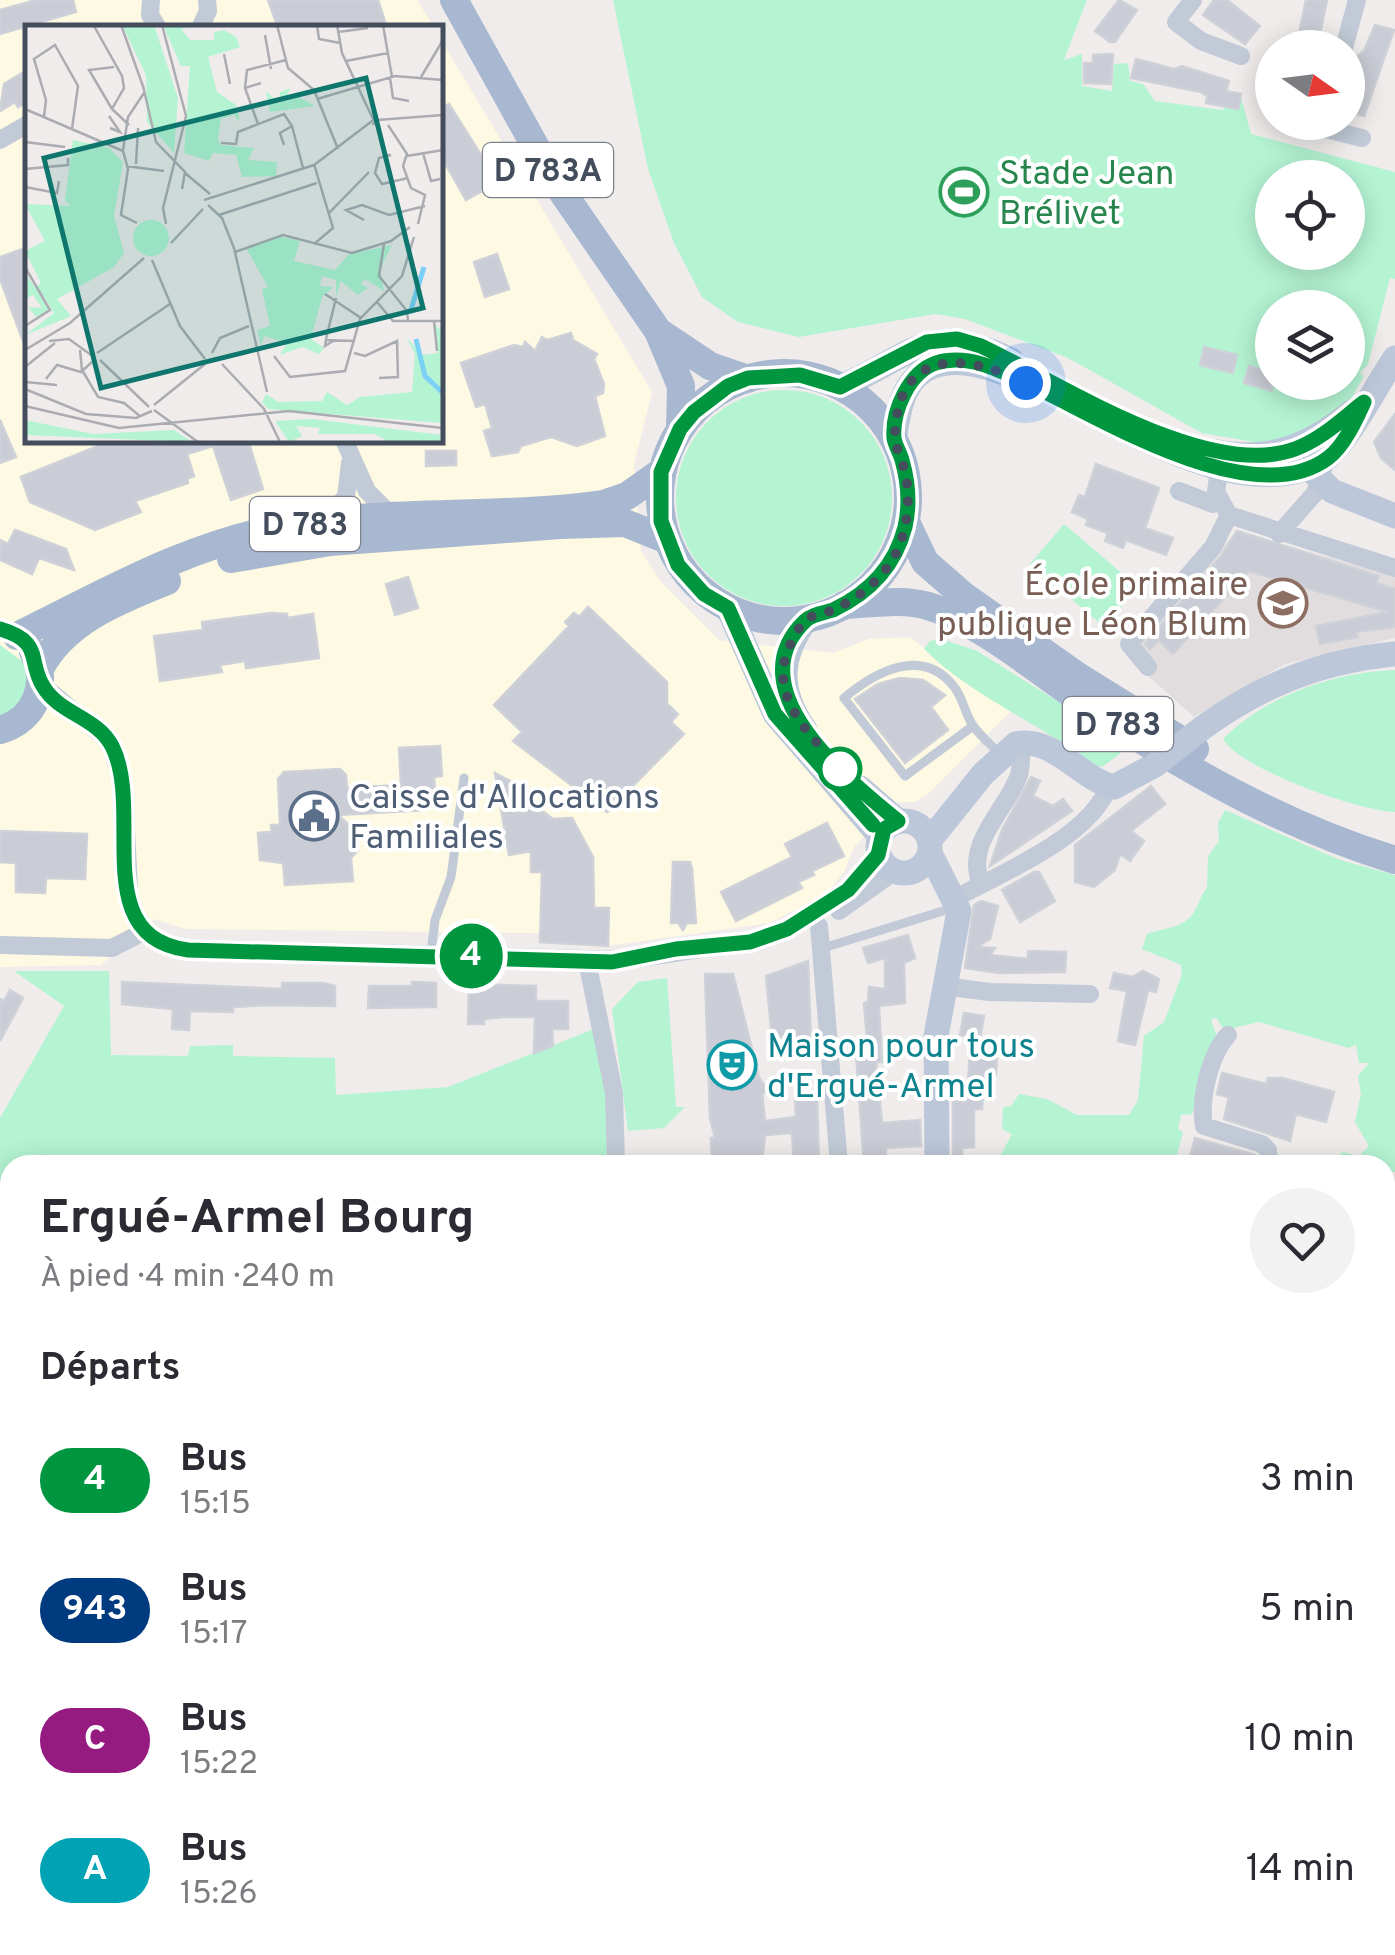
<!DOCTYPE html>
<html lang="fr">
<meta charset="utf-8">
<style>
body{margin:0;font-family:Overpass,sans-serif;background:#f2f2f3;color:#2b2b33;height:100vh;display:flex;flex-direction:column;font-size:38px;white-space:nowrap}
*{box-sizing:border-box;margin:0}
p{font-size:32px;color:#7c7c81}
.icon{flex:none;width:55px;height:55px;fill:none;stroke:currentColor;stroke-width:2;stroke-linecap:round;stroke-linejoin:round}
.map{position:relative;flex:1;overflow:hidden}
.details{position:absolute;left:0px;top:1155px;width:1395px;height:800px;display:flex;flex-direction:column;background:#fff;border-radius:30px 30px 0 0;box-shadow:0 5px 25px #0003}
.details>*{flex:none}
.badge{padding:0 20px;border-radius:32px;font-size:35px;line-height:65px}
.needle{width:65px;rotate:104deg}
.tools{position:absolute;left:1255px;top:30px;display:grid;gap:20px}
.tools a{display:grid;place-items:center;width:110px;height:110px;border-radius:50%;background:#fff;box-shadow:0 5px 25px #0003;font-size:50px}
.you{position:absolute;width:50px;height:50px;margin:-25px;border:8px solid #fff;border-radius:50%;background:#1a73e8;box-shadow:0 0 0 15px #1a73e833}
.map>.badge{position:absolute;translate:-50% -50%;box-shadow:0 0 0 5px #fff}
h2{padding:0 40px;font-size:38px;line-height:90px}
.round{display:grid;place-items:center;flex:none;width:105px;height:105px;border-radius:52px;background:#f2f2f3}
.headline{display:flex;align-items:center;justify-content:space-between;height:170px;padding:0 40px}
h1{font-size:48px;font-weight:700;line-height:75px}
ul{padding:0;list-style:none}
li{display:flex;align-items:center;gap:30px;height:130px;padding:0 40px}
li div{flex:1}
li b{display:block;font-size:38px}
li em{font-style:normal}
li .badge{min-width:110px;font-weight:700;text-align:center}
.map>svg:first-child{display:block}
.commercial{fill:#fef9e2}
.education{fill:#e1ddde}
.green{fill:#b4f4d3;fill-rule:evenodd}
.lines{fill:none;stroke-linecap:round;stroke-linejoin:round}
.stream{stroke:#7bd0f6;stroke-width:5}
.building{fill:#cacdd5;stroke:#cfd1d9;stroke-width:2.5}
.lane{stroke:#c1cad6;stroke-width:9}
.street{stroke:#c1cad6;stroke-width:18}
.secondary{stroke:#bcc7d9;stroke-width:25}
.primary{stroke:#a8b8d0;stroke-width:28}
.secondary-bridge{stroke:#bcc7d9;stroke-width:25}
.line-casing{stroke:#fff;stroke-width:22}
.line{stroke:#009640;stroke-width:15}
.walk{stroke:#434d5c;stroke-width:10;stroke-dasharray:0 18}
.stop-dot{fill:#fff;stroke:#009640;stroke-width:5}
.labels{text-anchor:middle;stroke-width:8;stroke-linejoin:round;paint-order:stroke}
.shield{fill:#fff;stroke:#7b828d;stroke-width:2.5}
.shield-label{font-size:32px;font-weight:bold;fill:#434d5c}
.leisure-label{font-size:35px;fill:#27864d;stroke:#fff;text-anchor:start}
.education-label{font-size:35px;fill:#785e54;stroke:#fff;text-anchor:end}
.service-label{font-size:35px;fill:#4e5e75;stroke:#fff;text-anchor:start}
.culture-label{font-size:35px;fill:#0d838f;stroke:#fff;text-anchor:start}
.inset-river{fill:none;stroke:#7bd0f6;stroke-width:5}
.inset-road{fill:none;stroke:#abacb2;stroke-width:2.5}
.view{fill:#0f766e;fill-opacity:0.15;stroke:#0f766e;stroke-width:5}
.inset-edge{fill:none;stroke:#434d5c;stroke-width:5}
</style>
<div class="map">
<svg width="1395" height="1955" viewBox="0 0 1395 1955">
<rect width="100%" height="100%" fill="#f0ecec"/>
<path class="commercial" d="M0 0H417L434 27 28 28V440H440V38L652 392 634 464 641 551 660 581 719 640 833 653 868 639 909 637 1012 710 927 795 915 802H898L854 847 844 872 825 895 769 923 601 947 574 946 540 933 186 929 154 919 101 965 0 967Z"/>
<path class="education" d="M1237 531 1395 576V638L1285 664 1194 717 1144 672 1132 646Z"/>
<path class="green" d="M613 0H1087L1064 60 1082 54V86L1112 91 1114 64 1128 63 1130 81 1143 84 1155 101 1223 110 1230 93 1242 101 1251 134 1395 172V279L1390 278 1368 364 1360 373 1364 376 1347 406 1309 432 1260 443 1202 433 1068 358 965 319 935 314 799 337 738 322 702 297 674 243 648 169ZM1272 178H1348V252H1272ZM1272 308H1348V382H1272Z
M676 498a108 108 0 1 1 216 0a108 108 0 1 1-216 0Z
M1064 524 1138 587 1104 627 1030 564Z
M942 639 977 651 1099 727 1121 753 1102 767 1093 764C1038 722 974 698 924 649L930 641Z
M0 645 22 661C33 686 22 705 0 718Z
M1395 670V812C1359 811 1240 769 1223 739 1265 696 1335 672 1395 670Z
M1225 810 1340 860 1395 875V1172L1385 1171V1165H1326L1343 1152 1359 1156 1369 1146 1355 1122 1361 1094 1358 1076 1369 1063H1359L1356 1045 1349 1048 1259 1022 1224 1030 1216 1017 1211 1020 1217 1036 1194 1108 1192 1114 1181 1115 1178 1129 1183 1132 1177 1155 1168 1165H1123V1161L968 1165 977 1157 998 1160 1012 1134 1002 1129 1003 1107 1011 1106 1019 1094 1047 1099 1077 1115H1129L1138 1100 1144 1036 1164 1022 1182 974 1181 965 1142 949 1147 934C1163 928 1185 928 1194 912 1200 903 1199 897 1207 888L1208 856 1219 841 1218 823Z
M14 971H109L111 1055 188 1056 190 1046 233 1045V1056L335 1058 336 1095 448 1087 594 1029 606 1095 607 1165H10V1286L0 1281V1118L64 1006Z
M667 978 676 1107H685L664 1128 628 1131 612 1009 638 982Z"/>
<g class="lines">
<path class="stream" d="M0 1882 10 1889
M107 1945 119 1955"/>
</g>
<path class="building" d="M36 0H73L76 12 0 34V10Z
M268 0H378L387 28H278Z
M1119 0 1137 10 1115 42H1110L1095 31Z
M1214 0H1227L1260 26 1245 44 1203 15Z
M1306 0H1327L1317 48H1296Z
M1375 25 1394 30 1364 116 1348 111V86L1355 58 1364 51Z
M1113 54 1111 84 1084 83V63H1093V55Z
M1136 59 1174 69 1182 66 1229 81 1226 91 1241 94 1238 109 1206 103 1207 96 1201 92 1131 78Z
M22 73 28 84V102L18 107 15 102 0 111 4 84Z
M449 104 498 182 466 200 446 165 440 168V109Z
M28 247V349H26L0 279V257Z
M497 254 509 289 485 297 474 262Z
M571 333 573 340 597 354 594 359 604 384 603 393 595 396 605 436 577 446 551 437 521 446 518 452 492 456 484 431 492 428 485 404 476 407 461 363 514 345 523 347 525 342 535 351 542 337 547 340Z
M1204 347 1237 355 1233 373 1200 365Z
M1249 366 1272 373V391L1244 383Z
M1395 414V470L1381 458 1374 442Z
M0 420 16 457 0 463Z
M113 440H248L263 489 231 500 213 446 187 454 194 476 187 479 188 483 135 501 141 512 95 530 30 502 21 477Z
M426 451H456V465L426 466Z
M1096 464 1159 488 1145 528 1173 538 1166 555 1126 540 1123 548 1105 541 1108 533 1086 525 1088 519 1072 512 1079 495 1085 497Z
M15 530 66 549 74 570 39 558 32 574 0 560V540L8 544Z
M1237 531 1378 576 1376 583 1395 589V627L1356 632 1358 637 1320 644 1316 626 1388 612 1249 571 1173 654 1159 640 1150 649 1145 644 1222 555Z
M408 577 418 608 395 615 386 584Z
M588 607 667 682V704L678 714 671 722 684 734 607 812 513 741 522 732 494 705 569 626 565 622 574 613 579 617Z
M271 613 287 614V618L313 614 319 658 246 668 245 661 220 665 222 672 160 681 154 636 203 630 202 622Z
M900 678 923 680 945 695 931 707 948 730 905 763 855 699 878 684Z
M440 746 442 776 434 777 436 805H425V810L338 815 357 832 358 850 351 858 353 881 285 885 283 863 260 860 258 833 272 832 271 825H280L278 779 284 772 340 769 346 775 347 788 401 785 399 748Z
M495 773 532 793 533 804 553 819 572 818 593 857 594 908H609L608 946 540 942 542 872H531V851L509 855Z
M1031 777 1040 781 1033 796 1053 806 1063 799 1072 811 990 866 1002 830Z
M1151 786 1165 804 1131 831 1144 841 1130 861 1120 854 1115 870 1094 887 1075 882V845Z
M827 823 844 856 812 871 814 875 798 882 802 888 736 921 721 892 792 857 785 844Z
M0 831 87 834 85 879 46 878 45 893 16 892V863L0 862Z
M673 862H690L692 869 696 923H687L683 930 678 923H671Z
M1034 872H1039L1055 901 1020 922 1002 890Z
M981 901 998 906 990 939 977 947 995 948 990 955 1028 959V951L1066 952 1065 972 998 973 965 968 974 905Z
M908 935 915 958 904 963 905 1003 879 1006 882 1062H876L882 1123 920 1120 921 1146 886 1148 885 1165H864L856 1053 868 1052 864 1003 868 1002 869 987 885 989V958L868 963 863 948Z
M808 961 811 1042 788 1043V1037L772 1038 766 976Z
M1143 971 1159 979 1156 992 1148 990 1135 1045 1118 1041 1127 991 1110 988 1114 973 1132 977Z
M705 974H733L759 1077 768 1092 762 1093 765 1121 796 1117 795 1098 817 1096 819 1165H794L792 1133 765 1135 762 1165H712L711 1138H715L710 1118Z
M122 982 282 989V983H323L335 986V1006L269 1005 233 1007V1012L190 1011 189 1030 172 1029 173 1009 122 1004Z
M412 982 436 983V1007L368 1008 369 986H412Z
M469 984 536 986V1001H568V1029H552L553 1046 534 1053 535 1017H503L484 1019V1024H468Z
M10 990 23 998 0 1041V999L4 1001Z
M964 1013 984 1016 980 1039 960 1035Z
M970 1050 997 1054 996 1074 991 1073 990 1094H983L982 1109H974V1147L962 1148 963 1165H953V1101L967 1102Z
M1222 1073 1266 1084 1268 1078H1282L1334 1092 1326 1122 1296 1114 1290 1141 1224 1119 1229 1097 1217 1094Z
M1195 1138 1255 1155 1256 1165H1188Z"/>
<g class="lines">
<path class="lane" d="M973 726 905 776 844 698C875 672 923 645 955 688 963 699 965 713 972 724 979 735 990 744 999 753
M823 948 943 911
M431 953 435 920 451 877 464 778
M1386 1546 1395 1570"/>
<path class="street" d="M151 0 150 15 158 28
M1193 0 1176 22 1201 41 1241 56
M200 28 208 11 207 0
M1344 48 1357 0
M1324 122 1322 128 1362 138
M0 140 28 124
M344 440 367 491 391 515
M1228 464 1219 469 1216 492 1229 515 1395 568
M1179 491 1213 504 1219 502
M322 521 346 497 350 463
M1279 534 1315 493 1323 469
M1148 667 1129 644 1213 547 1229 515
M41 684 110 742 124 791 130 908 143 932 178 948 628 960 766 939 839 898 879 855
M981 884C964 843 1006 811 1019 775 1022 765 1021 754 1021 743
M956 898C1003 872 1089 838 1109 786
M839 911 894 872
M819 926 839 1165
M0 945 112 948 143 932
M587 961 614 1093 616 1165
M944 986 989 992 1090 994
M1228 1035C1210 1054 1199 1100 1204 1126L1262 1144 1268 1150 1270 1165
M1385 1251H1395
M0 1369 10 1375
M0 1558 10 1566
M1385 1644 1395 1642
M0 1744 10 1739
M0 1862 10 1859
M1385 1894 1395 1892
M296 1945 313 1955
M451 1945 459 1955
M595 1945 602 1955
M747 1945 749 1955
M1340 1945 1341 1955
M625 1955 634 1948
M924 1955 930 1945"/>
<path class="secondary" d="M840 387C915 355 928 319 1011 360
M894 439C898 418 900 392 917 376 989 306 1198 529 1321 462 1344 450 1378 382 1395 358
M1211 451C1269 463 1308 447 1353 411
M1299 458 1332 491 1395 516
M728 608 775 714 880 836
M1201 729C1261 685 1321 661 1395 654
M805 730C777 690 779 657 807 618
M860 788 898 821
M878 847a26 26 0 1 1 52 0a26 26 0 1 1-52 0Z
M930 840 983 774 1016 744C1054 736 1080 779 1114 787L1155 765
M930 853 959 911 936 1036 937 1165
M1112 1945 1116 1955
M1149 1955 1153 1945"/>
<path class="primary" d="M454 0 554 180 658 331 681 386 680 429
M662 334 710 366 748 379
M660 497a124 124 0 1 1 248 0a124 124 0 1 1-248 0Z
M906 522 925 562 964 596 1079 677 1195 749
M231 559 330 542 560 525 625 523 665 539
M844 605C871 604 902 598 928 606 981 622 1042 675 1089 706 1184 769 1286 827 1395 860
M17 636C105 593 186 545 284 527 389 508 497 519 603 504L627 496 661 472
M40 669C64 621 120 600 167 581
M0 730C35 720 50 684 33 652"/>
<path class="secondary-bridge" d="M1155 765 1201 729"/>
</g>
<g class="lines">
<g class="line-casing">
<path id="line" d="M0 629C44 642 27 660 43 686 59 714 97 717 112 746 145 811 87 937 188 950L612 962 676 949 750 942 787 929 848 890 878 855 884 829 898 821C849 781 734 689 805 621 812 614 824 613 833 610 869 593 895 566 905 527 910 505 908 481 902 460 900 453 895 445 894 438 892 411 909 372 936 363 971 352 1007 374 1037 388 1106 421 1255 513 1328 458 1344 446 1356 420 1364 402 1342 419 1322 439 1295 449 1208 481 1061 384 981 346L957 339 927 342 840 387 800 375 748 378 728 386 694 412 680 429 661 472V521L678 565 704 594 728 608 775 714 873 825"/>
</g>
<use href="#line" class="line"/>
<path class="walk" d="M840 769C810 734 766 696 790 645 794 637 800 624 807 619 812 615 822 614 828 612 858 600 886 577 899 547 909 521 911 491 903 465 901 456 894 445 895 436 897 347 965 353 1026 383"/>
</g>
<defs>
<g id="stadium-ring" transform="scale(2.5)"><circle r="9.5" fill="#fff" stroke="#2e9e5b" stroke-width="1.5"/><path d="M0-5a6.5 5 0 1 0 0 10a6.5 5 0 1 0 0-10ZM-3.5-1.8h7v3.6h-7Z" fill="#2e9e5b"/></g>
<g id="school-ring" transform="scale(2.5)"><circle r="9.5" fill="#fff" stroke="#8d6e63" stroke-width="1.5"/><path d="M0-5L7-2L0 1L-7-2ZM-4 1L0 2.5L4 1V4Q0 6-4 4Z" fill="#8d6e63"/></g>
<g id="civic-ring" transform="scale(2.5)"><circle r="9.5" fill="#fff" stroke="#5c6f8a" stroke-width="1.5"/><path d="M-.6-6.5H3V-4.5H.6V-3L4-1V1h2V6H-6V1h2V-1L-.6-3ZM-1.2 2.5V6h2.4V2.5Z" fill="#5c6f8a"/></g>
<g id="theatre-ring" transform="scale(2.5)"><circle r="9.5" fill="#fff" stroke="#0f9aa8" stroke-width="1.5"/><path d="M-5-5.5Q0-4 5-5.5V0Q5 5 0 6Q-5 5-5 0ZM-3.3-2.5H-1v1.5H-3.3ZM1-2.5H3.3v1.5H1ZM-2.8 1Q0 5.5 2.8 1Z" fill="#0f9aa8"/></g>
</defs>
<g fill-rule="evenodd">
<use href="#stadium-ring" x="964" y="192"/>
<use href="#school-ring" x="1283" y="603"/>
<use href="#civic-ring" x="314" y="816"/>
<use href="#theatre-ring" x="732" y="1065"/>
</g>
<circle class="stop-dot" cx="840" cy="769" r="20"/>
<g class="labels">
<g class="shield">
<rect x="483" y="143" width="130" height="54" rx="8"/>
<rect x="250" y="497" width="110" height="54" rx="8"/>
<rect x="1063" y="697" width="110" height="54" rx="8"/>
</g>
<g class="shield-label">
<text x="548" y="181">D 783A</text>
<text x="305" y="535">D 783</text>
<text x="1118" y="735">D 783</text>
</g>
<g class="leisure-label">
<text x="999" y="184">Stade Jean<tspan x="999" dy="40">Brélivet</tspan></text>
</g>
<g class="education-label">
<text x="1248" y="595">École primaire<tspan x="1248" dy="40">publique Léon Blum</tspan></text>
</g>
<g class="service-label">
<text x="349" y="808">Caisse d'Allocations<tspan x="349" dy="40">Familiales</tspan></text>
</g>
<g class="culture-label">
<text x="767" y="1057">Maison pour tous<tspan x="767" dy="40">d'Ergué-Armel</tspan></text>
</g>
</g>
<g transform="translate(25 25)">
<rect width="418" height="418" fill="#f0ecec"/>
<path d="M97 0H129L153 73 149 128 122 97 121 50ZM138 0H177L156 4 165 15H189V7L199 5 211 12 215 22 183 32 192 67 211 80 215 97 209 90 196 94 193 114 196 120 229 123 223 135 252 137 251 151 217 152 211 130 188 128 184 136 159 128 165 41H156ZM265 63 262 73 270 70 290 81 245 87 241 66 255 79V67ZM48 115 84 123 98 137 89 191 99 228 89 242 32 274 46 291 0 310 29 288 17 268 24 285 11 292 3 282 17 283 8 270 0 274V249L10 262 16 258 0 226 20 216 0 179 46 181 40 175ZM108 213a18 18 0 1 1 36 0a18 18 0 1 1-36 0ZM256 212 275 216 269 236 310 245 324 229 367 220 355 244 359 266 340 254 336 259 343 263 333 270 316 256 311 271V255L297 251 295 261 308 262 297 272 286 314 299 323 294 329 277 322 255 330 262 318 239 311 236 321 232 305 245 301 237 264 243 262 221 223ZM410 299 418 308 417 398 243 384 237 377 241 369 253 377 297 376 302 367 322 380 335 372 387 367 390 329 381 312 397 330 413 328ZM287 394 417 410V417H365L350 409H293L295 403 271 401 277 411 264 417 250 396ZM0 395 68 409 149 405 167 417 0 410Z" fill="#b4f4d3"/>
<path class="inset-river" d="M385 288 399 242M391 314 400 351 418 368"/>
<path class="inset-road" d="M96 0 119 64M137 0 161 91 138 183 141 199M252 0 263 43 289 65 313 124M292 0 294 14 315 18M312 0 317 28 348 94M358 0 367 52M69 1 97 51 99 63 87 84 104 100M313 7 343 3M240 10 246 44M199 29 205 59M321 36 363 28M396 52 418 15M365 53 368 73 384 76M118 61 131 117 160 147 157 164M220 63 222 45 261 35M292 74 370 51 418 55M0 84 98 126 103 144 96 190 112 198M87 84 64 45 89 42M84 91 95 107 85 103M19 92 21 75 9 34 30 20 53 61 47 104M352 95 418 90M233 99 220 63 236 58M363 100 382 129 378 141 386 163 400 170 393 199M267 101 278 143M0 117 40 122M196 118 211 119 213 107 259 89 267 101 255 108 259 120M98 125 103 92 119 68M398 128 406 156 415 154M358 130H366L354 133 350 148 357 159 383 153M382 131 418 125M111 139 113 103M289 139 308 203 289 219M101 141 139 146M0 144 43 140V133M160 148 185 169M0 162 32 168 34 156M179 175 289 140 351 93 348 100M183 180 197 193 209 223 242 367M303 189 344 147M194 190 292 158M339 195 321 185 337 180 364 190 400 181M146 218 178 184M359 219 354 251 382 286 383 296M210 227 258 210 327 228 366 216 385 202M127 235 155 301 180 334M0 242 25 285 0 301M300 269 336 293M352 277 368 296H418M409 296 412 326M301 314 311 273M24 316 44 314 66 330M308 316 300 321 301 315 330 316M0 325 45 298 119 233M55 325 57 345 73 372 99 378 116 392M72 328 145 279M187 328 195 313 224 301M329 328 340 331 372 316 373 352 354 353M249 331 265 352 320 346 335 294 377 251 389 212M75 335 124 382M197 339 239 384 255 417M0 342 30 318M21 354 32 340 56 347 67 337M0 357 32 360M0 364 61 389 111 393 127 386M129 380 180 339M0 381 94 403 264 386 418 403M129 385 173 417"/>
<path class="view" d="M341 53 398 283 76 363 19 133Z"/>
<rect width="418" height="418" class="inset-edge"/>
</g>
</svg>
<div class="tools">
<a><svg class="needle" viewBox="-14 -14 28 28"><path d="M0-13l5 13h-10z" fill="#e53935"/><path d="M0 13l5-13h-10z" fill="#7c7c81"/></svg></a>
<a><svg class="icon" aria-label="locate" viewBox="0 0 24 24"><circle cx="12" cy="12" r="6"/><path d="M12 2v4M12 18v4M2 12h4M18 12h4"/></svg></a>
<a><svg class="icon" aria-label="layers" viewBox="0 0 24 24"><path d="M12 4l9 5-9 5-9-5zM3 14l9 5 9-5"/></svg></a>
</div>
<div class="you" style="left:1026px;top:383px"></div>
<b class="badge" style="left:471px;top:956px;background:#009640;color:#fff">4</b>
<section class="details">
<div class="headline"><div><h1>Ergué-Armel Bourg</h1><p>À pied · 4 min · 240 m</p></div><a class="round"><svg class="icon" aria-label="heart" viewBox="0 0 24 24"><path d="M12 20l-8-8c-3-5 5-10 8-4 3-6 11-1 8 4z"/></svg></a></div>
<h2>Départs</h2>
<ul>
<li><span class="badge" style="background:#009640;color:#fff">4</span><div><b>Bus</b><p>15:15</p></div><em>3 min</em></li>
<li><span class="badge" style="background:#003b80;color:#fff">943</span><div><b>Bus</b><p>15:17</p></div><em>5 min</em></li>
<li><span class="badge" style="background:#951b81;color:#fff">C</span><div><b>Bus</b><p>15:22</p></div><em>10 min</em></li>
<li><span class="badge" style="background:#00a3b4;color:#fff">A</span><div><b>Bus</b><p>15:26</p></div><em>14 min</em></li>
</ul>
</section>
</div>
